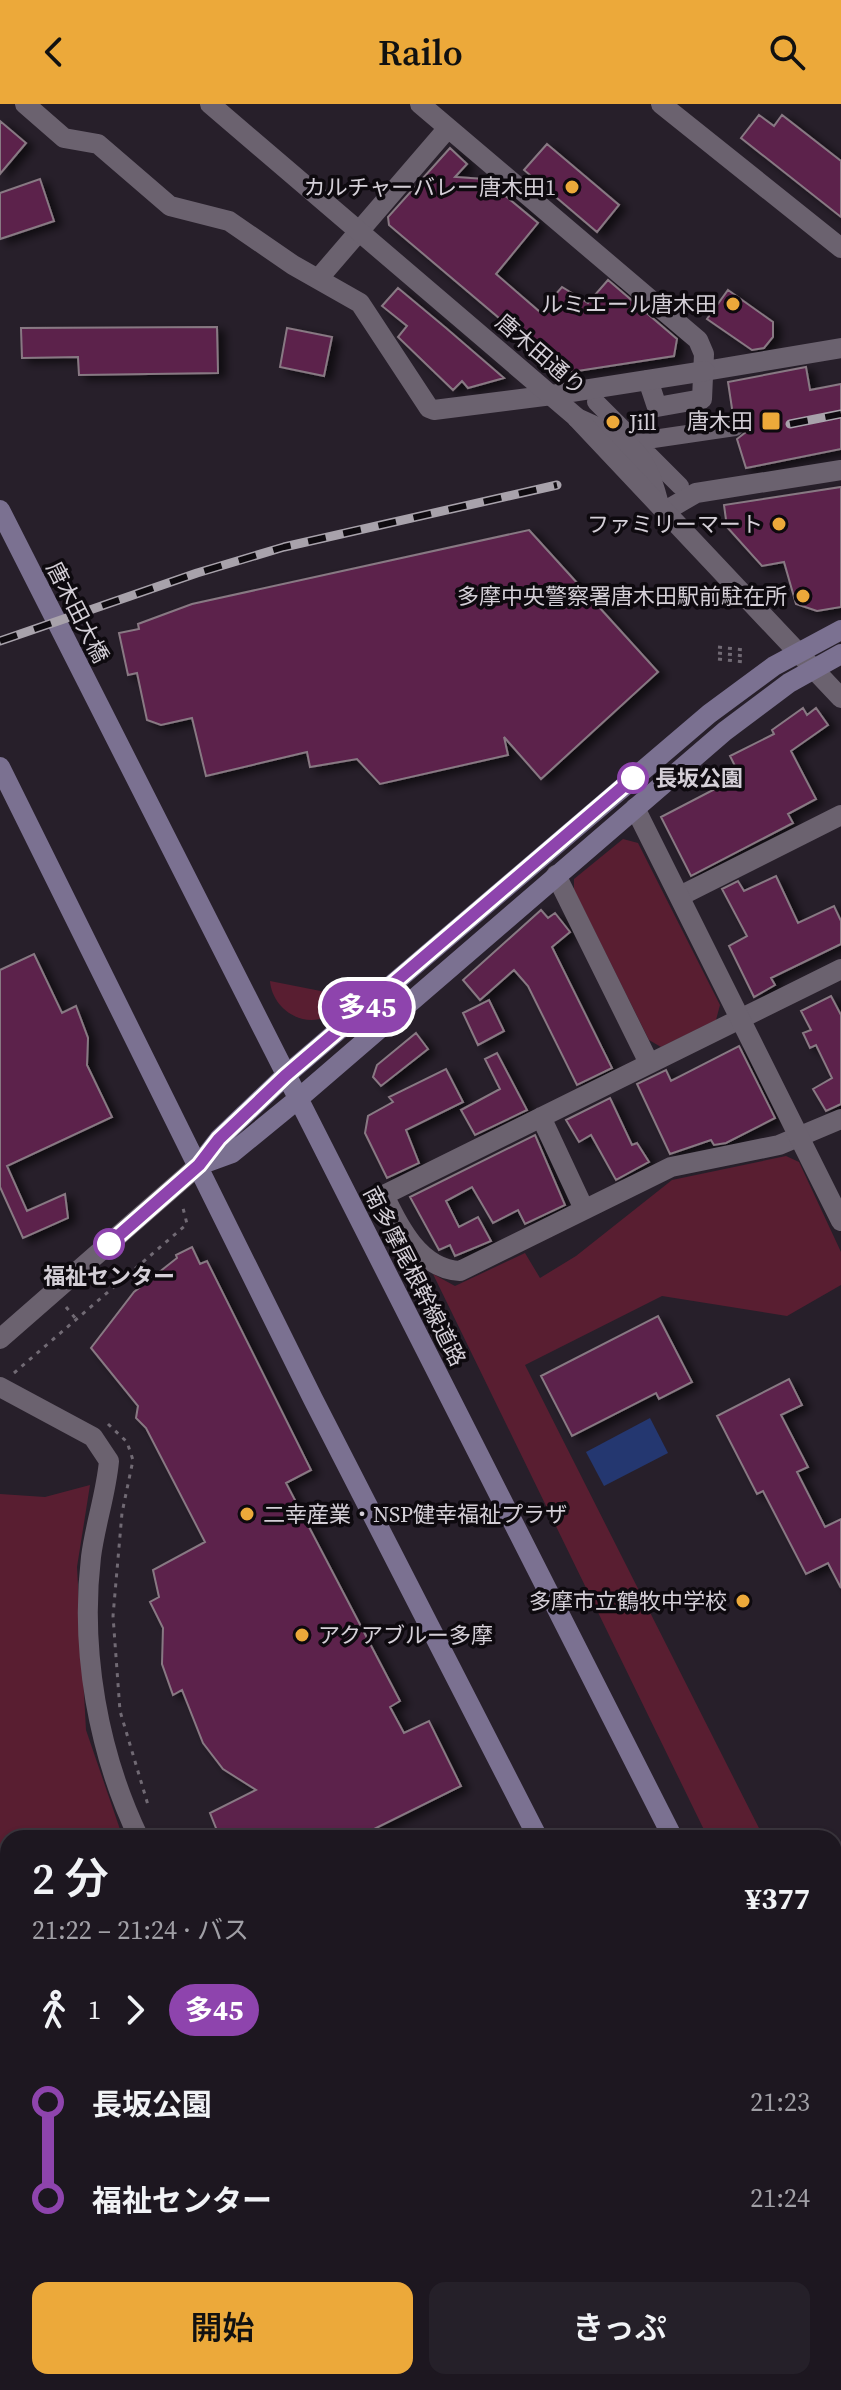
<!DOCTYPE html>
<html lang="ja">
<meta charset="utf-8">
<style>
body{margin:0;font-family:"Source Serif 4","Noto Sans JP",serif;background:#252029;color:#f1f3f6;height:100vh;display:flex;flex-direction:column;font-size:30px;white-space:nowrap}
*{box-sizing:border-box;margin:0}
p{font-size:26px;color:#a09fa5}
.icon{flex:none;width:44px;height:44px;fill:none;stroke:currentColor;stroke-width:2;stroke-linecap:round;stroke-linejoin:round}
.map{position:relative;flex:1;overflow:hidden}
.side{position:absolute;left:0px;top:1726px;width:842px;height:560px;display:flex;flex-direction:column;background:#1d1720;border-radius:24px 24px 0 0;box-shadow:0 2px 6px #0004,0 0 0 2px #3b363e}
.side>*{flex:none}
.badge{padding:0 16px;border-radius:26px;font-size:28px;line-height:52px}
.map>.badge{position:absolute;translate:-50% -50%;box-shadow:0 0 0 4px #fff}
.legs{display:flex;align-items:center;gap:12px;height:88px;padding:0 32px;font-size:26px}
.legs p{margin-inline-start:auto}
.head{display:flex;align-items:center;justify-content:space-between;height:136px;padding:0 32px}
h1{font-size:44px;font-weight:600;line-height:60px}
.button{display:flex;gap:16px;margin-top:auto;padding:16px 32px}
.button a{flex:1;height:92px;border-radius:16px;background:#eca93a;color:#111;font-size:32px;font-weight:600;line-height:92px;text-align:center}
.button a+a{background:#252029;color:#f1f3f6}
ul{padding:0 32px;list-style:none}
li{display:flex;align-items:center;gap:28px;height:96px;font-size:30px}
li i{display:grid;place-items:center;width:12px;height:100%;margin:0 10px;background:currentColor}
li i::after{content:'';width:20px;height:20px;margin:-10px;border:6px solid;border-radius:50%;background:#1d1720}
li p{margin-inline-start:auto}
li:first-child i{background:linear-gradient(#0000 50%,currentColor 0)}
li:last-child i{background:linear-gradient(currentColor 50%,#0000 0)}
header{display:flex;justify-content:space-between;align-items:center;height:104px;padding:0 32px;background:#eca93a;color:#111;font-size:36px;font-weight:600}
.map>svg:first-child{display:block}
.green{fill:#591e31}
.water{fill:#243770}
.building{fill:#5b204b;stroke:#887983;stroke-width:2;filter:url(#shadow)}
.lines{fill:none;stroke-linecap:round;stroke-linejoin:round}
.path{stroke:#716a74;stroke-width:3;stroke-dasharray:4 6;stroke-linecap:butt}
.pedestrian{stroke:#6b626f;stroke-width:18}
.minor{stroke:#6b626f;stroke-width:20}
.tertiary{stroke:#6b626f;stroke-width:20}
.secondary{stroke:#7b7191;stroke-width:20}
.rail-casing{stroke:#a8a2ab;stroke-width:9}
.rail{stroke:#0e0a0f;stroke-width:6;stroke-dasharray:18;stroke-linecap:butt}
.line-1-casing{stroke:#fff;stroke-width:18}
.line-1{stroke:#8e44ad;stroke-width:12}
.poi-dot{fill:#eca93a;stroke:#0e0a0f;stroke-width:3}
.stop-1-dot{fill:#fff;stroke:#8e44ad;stroke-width:4}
.labels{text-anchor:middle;stroke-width:7;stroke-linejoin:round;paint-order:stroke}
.poi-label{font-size:22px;fill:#d4cfd7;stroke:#0e0a0f;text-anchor:end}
.street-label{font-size:22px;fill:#d4cfd7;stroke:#0e0a0f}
.stop-label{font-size:22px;font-weight:bold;fill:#d4cfd7;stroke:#0e0a0f;text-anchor:start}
</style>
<header><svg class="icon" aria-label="back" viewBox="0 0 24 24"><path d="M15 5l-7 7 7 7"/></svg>Railo<svg class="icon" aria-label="search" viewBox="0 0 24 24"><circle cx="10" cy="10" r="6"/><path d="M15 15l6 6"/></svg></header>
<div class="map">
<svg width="841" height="2286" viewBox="0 0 841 2286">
<defs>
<filter id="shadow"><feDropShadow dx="7" dy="4" stdDeviation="4" flood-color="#0009"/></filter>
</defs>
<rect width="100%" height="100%" fill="#271f2a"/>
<path class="green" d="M623 735 638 739 720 901 716 916 661 943 649 936 574 786V775Z
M270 877 351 893C344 900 336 909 326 913 300 924 272 903 270 877Z
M786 1052 799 1058 841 1148V1181L787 1212 662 1192 525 1261 764 1734H708L433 1170 455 1182 525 1149 540 1174 576 1152 672 1076Z
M90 1381 77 1463 86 1626 123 1734H8V2278H716L718 2286H0V1390L45 1393Z"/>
<path class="water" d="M650 1314 668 1349 604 1382 586 1348Z"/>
<path class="building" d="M759 11 774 22 782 11 841 57V113L741 34Z
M0 17 26 39 0 70Z
M547 40 619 101 597 128 524 66Z
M450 44 467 60 455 73 485 75 538 119 496 170 540 208 562 183 588 199 608 176 677 235 674 252 571 268 557 263 389 121 388 113Z
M40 75 54 117 0 135V89Z
M398 184 446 224 504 274 468 284 462 277 453 286 398 233 407 222 382 202Z
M728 186 773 218V233L764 244 752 246 707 215Z
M217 223 218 269 79 271 78 253 22 254 21 224Z
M287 224 332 233 324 272 280 263Z
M806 263 810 286 841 280V345L746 364 737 335 746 328 747 320 740 312 733 311 728 278Z
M841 383V503L817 507 796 500 784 458 762 462 727 423 724 401Z
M529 426 658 568 541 675 504 633 508 651 380 680 357 655 310 663 307 648 206 672 192 614 161 621 147 616 137 569 128 571 119 529 139 525 138 520 192 500Z
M803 604 807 611 816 604 828 621 791 647 816 695 788 710 793 719 691 772 661 713 740 672 730 652 774 630 772 626Z
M776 772 798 819 834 802 841 817V840L771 874 775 881 754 893 729 842 747 832 722 785 738 777 744 787Z
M541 806 548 814 555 809 570 828 552 843 612 964 577 981 528 882 514 866 480 896 463 876Z
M34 850 62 909 76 902 88 934 87 961 112 1013 7 1062 27 1107 65 1090 68 1114 23 1134 0 1083V866Z
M831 892 841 911V1000L826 1007 813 985 832 974 816 941 810 944 803 929 811 926 801 907Z
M489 896 504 927 478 941 463 909Z
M416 929 428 945 381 982 373 973 377 961Z
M739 942 775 1014 726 1039 714 1041 711 1036 670 1050 637 980 666 966 671 977Z
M497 949 527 1006 475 1031 461 1006 500 985 485 955Z
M446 965 463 998 406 1026 419 1059 387 1074 365 1029 368 1012 393 998 389 993Z
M610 994 632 1041 637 1039 649 1058 616 1076 591 1031 579 1038 566 1016Z
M535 1031 565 1101 525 1120 518 1106 493 1119 472 1083 446 1097 459 1123 478 1113 491 1137 455 1152 450 1141 439 1146 410 1093Z
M192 1143 200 1160 207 1157 311 1366 286 1379 400 1597 390 1603 404 1629 429 1617 461 1682 356 1734H220L210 1709 256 1686 223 1665 203 1639 182 1586 173 1591 162 1560 163 1524 150 1498 159 1493 153 1466 205 1438 146 1324 136 1314 138 1302 91 1244 134 1188 177 1154 176 1151Z
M658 1212 692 1278 659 1295 656 1289 572 1332 541 1272Z
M789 1275 802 1301 781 1311 808 1363 797 1368 825 1423 841 1415V1484L828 1459 806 1470 763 1387 757 1390 717 1312Z"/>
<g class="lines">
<path class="path" d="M718 543 744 546
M718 549 744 552
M718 555 744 558
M113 1163 123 1174
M66 1203 76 1215
M14 1269 187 1120 183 1104
M108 1320 127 1338 133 1356 122 1409 113 1512 120 1607 148 1701
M749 2278 750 2286"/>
<path class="pedestrian" d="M596 298 680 382
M633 338 735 323"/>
<path class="minor" d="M25 0 64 34 98 40 170 102 229 117 293 161 360 199 429 304 434 306 552 291
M420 0 698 236 704 250 702 295 657 303 648 276
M661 0 841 144
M318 175 448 24
M705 267 841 244
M577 314C626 336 644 342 658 397
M667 406 696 389 841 366
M556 771 649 959
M680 792 841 711
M841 865 384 1091C399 1123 420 1165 460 1167L671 1063 779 1041 841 1015
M541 1013 584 1105"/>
<path class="tertiary" d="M210 0 575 312 841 594
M552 291 705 267
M635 704 841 1117
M0 1235 199 1061
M0 1283 93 1333 109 1357C106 1390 95 1421 91 1453 80 1547 98 1649 139 1734
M834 1862 841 1860
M507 2278 509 2286"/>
<path class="secondary" d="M0 406 673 1734
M0 663 313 1295 538 1734
M199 1061 219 1035 285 972 709 610 774 562 841 526
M199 1061 232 1049 298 995 725 627 789 579 841 550
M834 2090 841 2113
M788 2278 789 2286"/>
<g class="rail-casing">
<path id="rail" d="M790 320 841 310
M0 537 197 469 284 443 557 381"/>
</g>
<use href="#rail" class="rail"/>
</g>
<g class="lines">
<g class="line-1-casing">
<path id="line-1" d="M109 1140 199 1061 219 1035 285 972 633 674"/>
</g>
<use href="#line-1" class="line-1"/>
</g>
<g class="poi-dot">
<circle cx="572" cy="83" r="8"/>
<circle cx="733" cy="200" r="8"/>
<rect x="761" y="307" width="20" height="20" rx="4"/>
<circle cx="613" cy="318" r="8"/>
<circle cx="779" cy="420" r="8"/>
<circle cx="803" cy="492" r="8"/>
<circle cx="247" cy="1410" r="8"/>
<circle cx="743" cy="1497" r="8"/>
<circle cx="302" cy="1531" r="8"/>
</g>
<g class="stop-1-dot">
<circle cx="633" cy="674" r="14"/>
<circle cx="109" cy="1140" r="14"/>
</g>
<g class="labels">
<g class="poi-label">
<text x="556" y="91">カルチャーバレー唐木田1</text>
<text x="717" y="208">ルミエール唐木田</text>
<text x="753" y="325">唐木田</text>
<text x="629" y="326" text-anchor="start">Jill</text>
<text x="763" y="428">ファミリーマート</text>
<text x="787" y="500">多摩中央警察署唐木田駅前駐在所</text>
<text x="263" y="1418" text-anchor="start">二幸産業・NSP健幸福祉プラザ</text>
<text x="727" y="1505">多摩市立鶴牧中学校</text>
<text x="318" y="1539" text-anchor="start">アクアブルー多摩</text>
</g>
<g class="street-label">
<text transform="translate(541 250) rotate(41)" y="8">唐木田通り</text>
<text transform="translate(78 508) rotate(63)" y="8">唐木田大橋</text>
<text transform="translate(415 1172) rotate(63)" y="8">南多摩尾根幹線道路</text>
</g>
<g class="stop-label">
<text x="655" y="682">長坂公園</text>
<text x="109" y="1180" text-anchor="middle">福祉センター</text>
</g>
</g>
</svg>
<b class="badge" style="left:367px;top:903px;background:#8e44ad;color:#fff">多45</b>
<section class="side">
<div class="head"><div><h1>2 分</h1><p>21:22 – 21:24 · バス</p></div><b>¥377</b></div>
<div class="legs"><svg class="icon" aria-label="walk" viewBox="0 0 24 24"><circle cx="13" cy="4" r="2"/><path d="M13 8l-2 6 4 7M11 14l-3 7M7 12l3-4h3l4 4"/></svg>1<svg class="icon" aria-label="forward" viewBox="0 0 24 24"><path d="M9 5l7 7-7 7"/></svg><b class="badge" style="background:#8e44ad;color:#fff">多45</b></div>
<ul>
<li><i style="color:#8e44ad"></i><b>長坂公園</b><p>21:23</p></li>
<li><i style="color:#8e44ad"></i><b>福祉センター</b><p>21:24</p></li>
</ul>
<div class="button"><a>開始</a><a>きっぷ</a></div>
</section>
</div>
